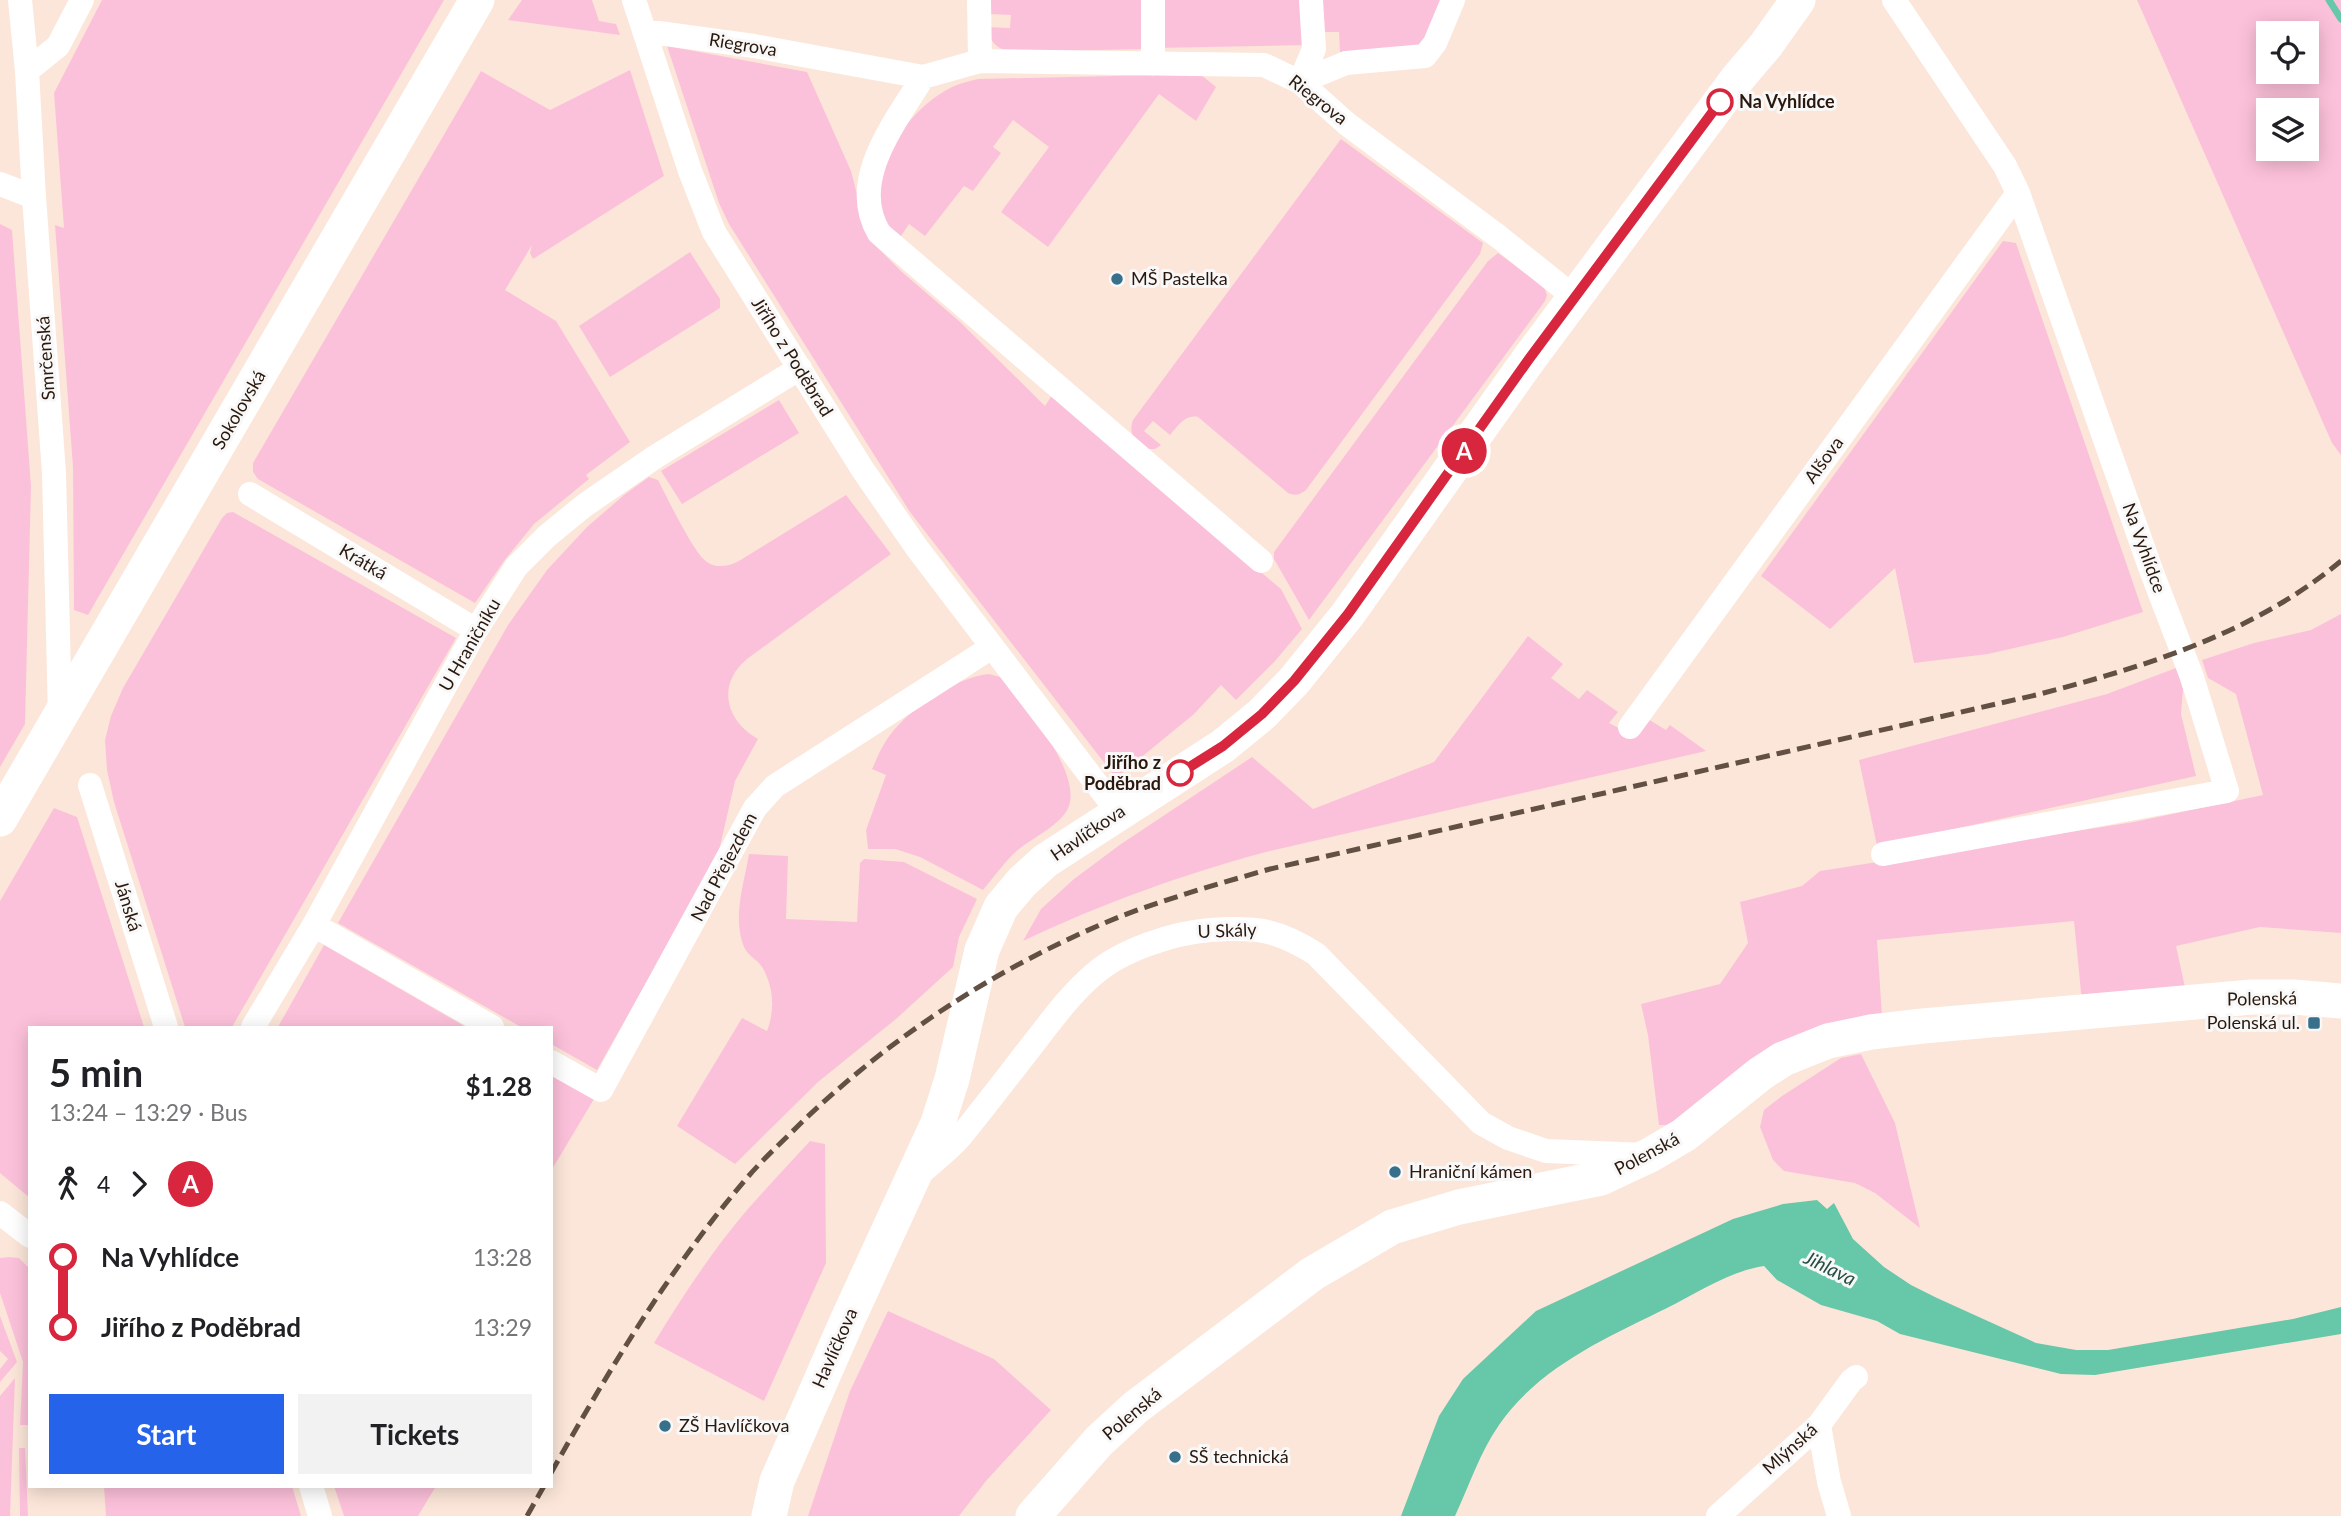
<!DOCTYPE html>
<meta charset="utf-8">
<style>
body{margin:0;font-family:Lato,sans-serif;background:#f2f2f2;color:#202124;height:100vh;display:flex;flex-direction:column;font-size:26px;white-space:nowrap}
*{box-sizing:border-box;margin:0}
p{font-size:23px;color:#757577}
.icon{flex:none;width:38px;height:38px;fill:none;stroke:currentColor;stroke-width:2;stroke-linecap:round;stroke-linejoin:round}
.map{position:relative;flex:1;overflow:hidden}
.details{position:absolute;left:28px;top:1026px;width:525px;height:462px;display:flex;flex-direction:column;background:#fff;border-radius:0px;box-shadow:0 4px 18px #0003}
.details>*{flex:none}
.badge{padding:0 14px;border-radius:23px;font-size:24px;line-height:46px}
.controls{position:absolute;left:2256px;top:21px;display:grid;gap:14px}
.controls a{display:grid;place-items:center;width:63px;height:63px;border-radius:0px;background:#fff;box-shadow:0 4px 18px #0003;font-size:35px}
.map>.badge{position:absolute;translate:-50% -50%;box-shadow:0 0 0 4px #fff}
.legs{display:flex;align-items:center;gap:10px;height:77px;padding:0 21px;font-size:23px}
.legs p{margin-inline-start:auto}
.headline{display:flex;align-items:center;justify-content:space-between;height:119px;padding:0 21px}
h1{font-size:38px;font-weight:700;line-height:52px}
.action{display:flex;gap:14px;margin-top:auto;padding:14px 21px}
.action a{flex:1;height:80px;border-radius:0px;background:#2563eb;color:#fff;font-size:28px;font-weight:700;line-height:80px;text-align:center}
.action a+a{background:#f2f2f2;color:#202124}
ul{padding:0 21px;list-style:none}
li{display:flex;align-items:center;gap:24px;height:70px;font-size:26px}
li i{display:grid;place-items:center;width:10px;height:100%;margin:0 9px;background:currentColor}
li i::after{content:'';width:18px;height:18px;margin:-9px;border:5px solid;border-radius:50%;background:#fff}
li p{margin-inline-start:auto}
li:first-child i{background:linear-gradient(#0000 50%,currentColor 0)}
li:last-child i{background:linear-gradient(currentColor 50%,#0000 0)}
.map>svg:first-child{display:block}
.green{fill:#fcc1da;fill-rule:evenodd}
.water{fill:#66c7a9}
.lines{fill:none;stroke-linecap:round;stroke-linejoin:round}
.stream{stroke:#66c7a9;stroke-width:7}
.street{stroke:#fff;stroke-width:24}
.secondary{stroke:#fff;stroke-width:35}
.rail{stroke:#635044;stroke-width:5;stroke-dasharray:14 7;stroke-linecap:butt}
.line-1-casing{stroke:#fff;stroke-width:16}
.line-1{stroke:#d7263d;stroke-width:10}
.stop-1-dot{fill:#fff;stroke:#d7263d;stroke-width:3.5}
.poi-dot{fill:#386f8a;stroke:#f8f8f8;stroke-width:2.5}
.labels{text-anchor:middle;stroke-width:6;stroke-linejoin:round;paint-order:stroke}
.street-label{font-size:18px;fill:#2b180d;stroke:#f8f8f8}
.stop-label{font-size:18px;font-weight:bold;fill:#2b180d;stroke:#f8f8f8;text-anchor:start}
.poi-label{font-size:18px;fill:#2b180d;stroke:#f8f8f8;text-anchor:start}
.water-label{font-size:19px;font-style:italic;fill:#244e41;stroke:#f8f8f8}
</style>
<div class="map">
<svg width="2341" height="1516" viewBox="0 0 2341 1516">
<rect width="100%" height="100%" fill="#fce6d9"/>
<path class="green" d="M102 0H444L88 615 74 610 73 467 55 225 64 228 54 93Z
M522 0H592L599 21 616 24 620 35 508 20Z
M989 0H1146L1145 49 1010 52C996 48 989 41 987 27L1010 28 1011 15 988 14Z
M1156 0H1306L1308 45 1157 48Z
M1316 0H1449L1423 47 1340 52 1339 32H1318Z
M2137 0H2341V455L2332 443ZM2268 33H2306V72H2268ZM2268 110H2306V149H2268Z
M667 46 807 72 851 171 868 238 902 272 959 321 1045 406 1052 395 1281 589 1302 629 1275 661 1236 700 1221 685 1194 714 1116 778 910 512 729 224 719 203Z
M630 70 664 176 533 259 530 253 532 245 505 290 556 321 630 442 586 475 589 479 534 524 504 561 475 603 258 479 253 472V463L481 71 550 110Z
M1200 74 1216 87 1196 121 1159 94 1048 247 1001 212 1049 147 1013 120 993 147 1001 153 973 191 964 186 925 236 909 224 899 239C852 190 901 112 952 87 961 83 970 81 978 79Z
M1341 139 1483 243 1480 254 1306 490C1300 495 1295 496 1288 493L1198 417C1185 414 1178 426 1170 435L1153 421 1144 431 1161 445 1155 449H1145C1135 439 1128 435 1133 420Z
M0 224 12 230 31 486 25 724 0 767Z
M2003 241 2016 243 2143 612 2063 637 1988 654 1914 663 1895 568 1830 629 1761 576Z
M690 252 720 299V308L610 377 579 326Z
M1498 253 1544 287 1547 295 1545 301 1309 620 1274 559V552L1488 261Z
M779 400 799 433 682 504 661 471Z
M649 477 658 480C667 497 694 554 707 562 717 569 729 566 739 561L846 495 891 554 747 659C716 685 726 721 758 739L735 781 718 855 597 1070 551 1044V1027H521L338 923 508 625 547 570 587 527 624 495Z
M233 512 456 638 232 1027H185L114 802 107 770 105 740 111 716 123 688 222 518 227 513Z
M2341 614V933L2260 927 2176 946 2186 992 2082 1002 2074 921 1877 940 1882 1016 1667 1125H1659L1648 1035 1641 1004 1720 984 1748 943 1740 902 1802 886 1820 871 2134 822 2263 795 2236 694 2208 678 2202 660 2254 643 2311 630Z
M1528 636 1563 664 1551 678 1579 699 1587 690 1618 712 1609 723 1634 736 1648 719 1666 730 1670 725 1706 751 1266 852C1181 875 1103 903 1023 941L1041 909 1074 879 1121 844 1252 757 1313 809 1434 762Z
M2176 668 2183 689 2181 714 2196 776 1877 846 1859 760 2107 694Z
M989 674 1007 679C1025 705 1088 780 1066 812 1057 826 1032 839 1019 849 1005 861 995 876 983 890L920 857 895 849H868L866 830 886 775 872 769C876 761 879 752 884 744 903 712 952 678 989 674Z
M54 808 77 817 144 1027H30V1198L0 1173V901Z
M749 854 788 856 786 919 857 922 860 863 864 859 904 862 977 899 959 937 953 967 896 1019 818 1082 735 1164 677 1126 742 1018 767 1031C775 1010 774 987 762 967 758 960 747 955 744 947 732 918 744 884 749 854Z
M324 945 466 1027H278Z
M1861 1054 1895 1123 1920 1228 1875 1193 1855 1183 1784 1171 1773 1160 1760 1127 1764 1110 1782 1096 1841 1058Z
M551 1074 594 1099 551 1171Z
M810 1141 825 1144 826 1263 764 1401 654 1343C682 1297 712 1251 747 1210 768 1186 789 1164 810 1141Z
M9 1257 19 1258 30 1269V1425H20L23 1362 0 1293V1258Z
M888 1311 994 1359 1051 1410 986 1481 959 1516H808L850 1391Z
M0 1316 17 1362 0 1382V1369L8 1359 0 1351Z
M15 1378 10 1516H0V1396Z
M19 1448H25L28 1516H20Z
M104 1486H292L301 1516H106Z
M334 1486H436L418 1516H344Z"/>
<path class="water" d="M1817 1200 1827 1209 1834 1203 1853 1239 1884 1267 1911 1285 1937 1298 2036 1343 2076 1350H2108L2293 1319 2341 1307V1334L2095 1375 2061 1374 1900 1334 1877 1321 1821 1305 1777 1280 1764 1266C1730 1271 1697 1293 1667 1308 1606 1338 1539 1367 1499 1425 1480 1452 1469 1486 1455 1516H1401L1439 1416 1463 1379 1536 1311 1733 1219 1783 1204Z"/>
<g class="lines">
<path class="stream" d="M2329 0 2341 19"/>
<path class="street" d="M20 0 27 71 34 197 54 473 60 715
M634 0 690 171 714 232 863 470 917 548 1118 812
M979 0 980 61
M1153 0V64
M644 31 754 46 923 77 980 61 1264 65 1300 82 1347 124 1499 237 1574 297
M27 71 58 46 82 0
M923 77C897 120 847 180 879 233L1261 561
M1300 82 1346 63 1425 56 1435 43 1453 0
M1300 82 1314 49 1311 0
M0 184 34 197
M250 494 476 630
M1630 727 2018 193
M90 785 166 1027
M1883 854 2227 791 2192 677 2151 570 2018 193 2005 166 1894 0
M314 925 492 1027
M253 1027 314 925 476 630 516 567 547 536 585 505 655 457 800 368
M551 1062 601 1090 755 808 775 786 992 647
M918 1175C933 1162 949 1150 961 1136 987 1104 1012 1071 1037 1039 1054 1017 1071 994 1093 975 1121 950 1173 933 1210 930 1256 927 1277 929 1316 954L1481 1123 1508 1138 1546 1151 1646 1155
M0 1213 30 1236
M1819 1425 1829 1482 1839 1516
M311 1486 320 1516
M1718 1516 1819 1425 1851 1381 1856 1377"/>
<path class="secondary" d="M0 819 477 0
M769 1516 777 1481 847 1321 938 1123 952 1079 982 950 1001 907 1022 882 1045 861 1223 746 1262 714 1294 681 1348 614 1529 359 1738 78 1766 45 1798 0
M1033 1516 1099 1441 1136 1407 1312 1274 1392 1227 1459 1207 1601 1178 1650 1155 1684 1135 1760 1074 1783 1059 1828 1041 1871 1032 1923 1026 2252 997H2294L2341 1001"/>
<path class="rail" d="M551 1473C609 1370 669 1269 746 1179 763 1159 783 1141 802 1122 895 1033 1004 963 1124 915 1172 897 1221 883 1270 869L2036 695C2144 667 2253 634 2341 561
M527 1516 544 1486"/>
</g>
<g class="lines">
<g class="line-1-casing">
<path id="line-1" d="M1180 773 1223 746 1262 714 1294 681 1348 614 1529 359 1720 102"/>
</g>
<use href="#line-1" class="line-1"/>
</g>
<g class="stop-1-dot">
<circle cx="1720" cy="102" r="12"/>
<circle cx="1180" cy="773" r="12"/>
</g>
<g class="poi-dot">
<circle cx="1117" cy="279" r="7"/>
<rect x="2307" y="1016" width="14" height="14" rx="3.5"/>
<circle cx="1395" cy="1172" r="7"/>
<circle cx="665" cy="1426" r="7"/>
<circle cx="1175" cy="1457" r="7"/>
</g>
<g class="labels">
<g class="street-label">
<text transform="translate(743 45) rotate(9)" y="6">Riegrova</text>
<text transform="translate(1318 100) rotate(38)" y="6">Riegrova</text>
<text transform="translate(792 357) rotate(58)" y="6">Jiřího z Poděbrad</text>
<text transform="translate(46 358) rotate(-94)" y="6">Smrčenská</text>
<text transform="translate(239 410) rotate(-60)" y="6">Sokolovská</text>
<text transform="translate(1824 460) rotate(-54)" y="6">Alšova</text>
<text transform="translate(2144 548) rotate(70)" y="6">Na Vyhlídce</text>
<text transform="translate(363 562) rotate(31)" y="6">Krátká</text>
<text transform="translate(470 645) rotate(-60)" y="6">U Hraničníku</text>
<text transform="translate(1088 833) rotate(-34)" y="6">Havlíčkova</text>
<text transform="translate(724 867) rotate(-62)" y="6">Nad Přejezdem</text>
<text transform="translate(128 906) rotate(73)" y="6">Jánská</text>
<text transform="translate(1227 931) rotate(-2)" y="6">U Skály</text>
<text transform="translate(2262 999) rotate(-1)" y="6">Polenská</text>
<text transform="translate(1647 1154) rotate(-28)" y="6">Polenská</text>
<text transform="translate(835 1348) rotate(-66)" y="6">Havlíčkova</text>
<text transform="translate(1132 1414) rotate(-40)" y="6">Polenská</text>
<text transform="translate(1790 1449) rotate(-42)" y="6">Mlýnská</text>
</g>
<g class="stop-label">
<text x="1739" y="108">Na Vyhlídce</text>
<text x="1161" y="769" text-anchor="end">Jiřího z<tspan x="1161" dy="21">Poděbrad</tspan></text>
</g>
<g class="poi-label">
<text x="1131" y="285">MŠ Pastelka</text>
<text x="2300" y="1029" text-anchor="end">Polenská ul.</text>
<text x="1409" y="1178">Hraniční kámen</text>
<text x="679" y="1432">ZŠ Havlíčkova</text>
<text x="1189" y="1463">SŠ technická</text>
</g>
<g class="water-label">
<text transform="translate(1830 1268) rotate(26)" y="7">Jihlava</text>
</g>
</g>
</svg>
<div class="controls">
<a><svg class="icon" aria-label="locate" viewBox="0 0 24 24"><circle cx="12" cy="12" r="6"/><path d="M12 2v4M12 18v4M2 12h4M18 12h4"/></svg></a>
<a><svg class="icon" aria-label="layers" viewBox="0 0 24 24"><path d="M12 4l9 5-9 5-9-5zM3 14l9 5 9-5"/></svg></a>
</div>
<b class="badge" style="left:1464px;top:451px;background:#d7263d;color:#fff">A</b>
<section class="details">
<div class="headline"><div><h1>5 min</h1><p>13:24 – 13:29 · Bus</p></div><b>$1.28</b></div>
<div class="legs"><svg class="icon" aria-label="walk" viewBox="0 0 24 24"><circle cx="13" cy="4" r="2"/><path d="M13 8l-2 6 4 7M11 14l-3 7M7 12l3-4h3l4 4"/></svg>4<svg class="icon" aria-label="forward" viewBox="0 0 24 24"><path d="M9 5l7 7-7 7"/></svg><b class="badge" style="background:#d7263d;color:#fff">A</b></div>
<ul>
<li><i style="color:#d7263d"></i><b>Na Vyhlídce</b><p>13:28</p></li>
<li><i style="color:#d7263d"></i><b>Jiřího z Poděbrad</b><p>13:29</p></li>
</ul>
<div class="action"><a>Start</a><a>Tickets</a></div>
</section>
</div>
